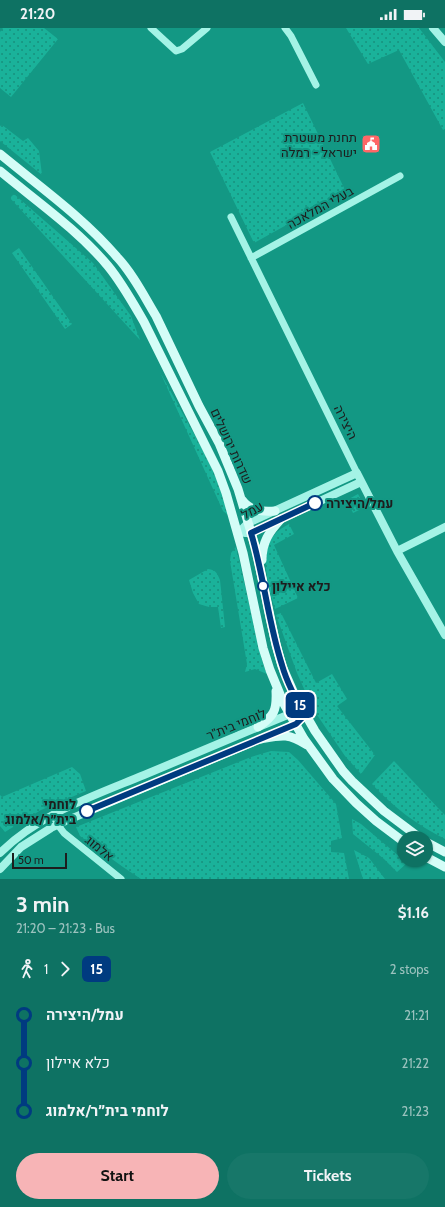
<!DOCTYPE html>
<meta charset="utf-8">
<style>
body{margin:0;font-family:Cabin,Heebo,sans-serif;background:#177769;color:#f1f3f6;height:100vh;display:flex;flex-direction:column;font-size:15px;white-space:nowrap}
*{box-sizing:border-box;margin:0}
p{font-size:13px;color:#9bc2be}
.icon{flex:none;width:22px;height:22px;fill:none;stroke:currentColor;stroke-width:2;stroke-linecap:round;stroke-linejoin:round}
.map{position:relative;height:851px;overflow:hidden}
.panel{display:flex;flex-direction:column;background:#0e7263;flex:1}
.panel>*{flex:none}
.badge{padding:0 8px;border-radius:6px;font-size:14px;line-height:26px}
.controls{position:absolute;left:397px;top:803px;display:grid;gap:8px}
.controls a{display:grid;place-items:center;width:36px;height:36px;border-radius:50%;background:#0e7263;box-shadow:0 1px 3px #0004;font-size:20px}
.scale{position:absolute;left:12px;bottom:10px;width:55px;box-sizing:border-box;padding-left:4px;border:2px solid #1d1d1d;border-top:0;font-size:11px;line-height:14px;white-space:nowrap;color:#1d1d1d;-webkit-text-stroke:3px #139884;paint-order:stroke}
.map>.badge{position:absolute;translate:-50% -50%;box-shadow:0 0 0 2px #fff}
.legs{display:flex;align-items:center;gap:6px;height:44px;padding:0 16px;font-size:13px}
.legs p{margin-inline-start:auto}
.summary{display:flex;align-items:center;justify-content:space-between;height:68px;padding:0 16px}
h1{font-size:22px;font-weight:800;line-height:30px}
.action{display:flex;gap:8px;margin-top:auto;padding:8px 16px}
.action a{flex:1;height:46px;border-radius:24px;background:#f7b4b6;color:#111;font-size:16px;font-weight:800;line-height:46px;text-align:center}
.action a+a{background:#177769;color:#f1f3f6}
ul{padding:0 16px;list-style:none}
li{display:flex;align-items:center;gap:14px;height:48px;font-size:15px}
li i{display:grid;place-items:center;width:6px;height:100%;margin:0 5px;background:currentColor}
li i::after{content:'';width:10px;height:10px;margin:-5px;border:3px solid;border-radius:50%;background:#0e7263}
li p{margin-inline-start:auto}
li:first-child i{background:linear-gradient(#0000 50%,currentColor 0)}
li:last-child i{background:linear-gradient(currentColor 50%,#0000 0)}
.status{display:flex;justify-content:space-between;align-items:center;height:28px;padding:0 20px;background:#0e7263;direction:ltr}
.status svg{height:11px;fill:currentColor}
.map>svg:first-child{display:block}
.grass{fill:url(#grass-dots)}
.lines{fill:none;stroke-linecap:round;stroke-linejoin:round}
.minor{stroke:#a4f3e6;stroke-width:7}
.tertiary{stroke:#a4f3e6;stroke-width:8}
.secondary{stroke:#d4fdf7;stroke-width:9}
.line-1-casing{stroke:#fff;stroke-width:9}
.line-1{stroke:#003b80;stroke-width:6}
.stop-1-dot{fill:#fff;stroke:#003b80;stroke-width:2}
.labels{text-anchor:middle;stroke-width:4;stroke-linejoin:round;paint-order:stroke}
.poi-label{font-size:13px;fill:#1d1d1d;stroke:#139884;text-anchor:end}
.street-label{font-size:13px;fill:#1d1d1d;stroke:#139884}
.stop-label{font-size:13px;font-weight:bold;fill:#1d1d1d;stroke:#139884;text-anchor:start}
</style>
<div class="status"><b>21:20</b><svg viewBox="0 0 49 12"><path d="M0 12V9h3v3zM5 12V6h3v6zM10 12V3h3v9zM15 12V0h3v12zM26 1h20v11H26zM47 4h2v5h-2z"/></svg></div>
<div class="map">
<svg width="445" height="851" viewBox="0 0 445 851">
<defs>
<pattern id="grass-dots" width="8" height="8" patternUnits="userSpaceOnUse"><rect width="8" height="8" fill="#1ab29a"/><path d="M2 2h.1M6 6h.1" fill="none" stroke="#17907d" stroke-width="1.8" stroke-linecap="round"/></pattern>
</defs>
<rect width="100%" height="100%" fill="#139884"/>
<path class="grass" d="M3 0H44L58 11 11 69 0 60V4Z
M346 0H419L445 34V101L443 102 399 22 368 36Z
M303 75 346 164 254 215 210 124Z
M2 97 23 113 28 110 39 123 42 147 0 113V98Z
M14 166 93 235 131 288 140 312 10 170Z
M19 220 72 296 65 301 12 225Z
M160 344 205 426 217 452 229 488 223 483Z
M358 466 365 479 353 485 347 472Z
M289 496 294 506 274 517 298 570 275 581C269 561 258 524 274 507 278 502 284 499 289 496Z
M236 519 263 636 267 646 255 641 245 644 247 636 230 533 231 525Z
M208 541C216 542 217 545 220 552L225 599 221 600 218 579H209L199 576 193 565 189 552Z
M281 585 316 655 332 646 347 671 337 678 375 727 361 746 345 728 313 681 297 645 276 587Z
M271 723 289 724 298 732 336 776 342 810 331 813V824L344 825 349 851H141L123 839 80 808 76 799 251 729Z
M394 733 439 781 445 787V811C417 797 393 779 372 756Z
M72 739 80 746 86 763 41 782 5 804 0 798V767L2 769Z
M352 791 361 796 407 835 397 844 384 831 353 806Z
M354 822 369 830 385 851H363Z"/>
<g class="lines">
<path class="minor" d="M151 0 176 23 182 21 207 0
M285 0 291 8 316 57
M231 189 357 445
M251 230 400 148
M53 787 58 797 64 805 121 851"/>
<path class="tertiary" d="M433 0 445 14
M238 505 248 495 357 445 397 523 445 607
M245 505H251L361 454
M397 523 445 499
M0 825C39 786 93 768 144 747 192 727 241 706 290 686L305 687
M0 841 21 819 51 800 68 792 296 696 305 687"/>
<path class="secondary" d="M0 126C40 159 84 190 117 229 133 246 144 268 156 288L199 378 219 415 238 461 256 521 276 617 282 638 296 670 315 703 343 743 352 753 384 783 420 810
M0 143C36 173 78 202 108 238 122 255 133 275 144 294L207 421 218 443 226 465 243 525 263 620 270 642 284 676 304 711 333 751 356 775 376 793 404 814
M242 472C250 483 262 484 275 483
M262 532C262 514 269 504 281 491
M258 699C274 688 277 683 276 663
M261 711C282 707 288 705 307 717
M426 814 445 824
M426 829 445 839"/>
</g>
<g class="lines">
<g class="line-1-casing">
<path id="line-1" d="M87 783 296 696 305 687C296 671 287 655 282 637 268 594 264 548 251 505L315 475"/>
</g>
<use href="#line-1" class="line-1"/>
</g>
<defs>
<g id="civic-square" transform="scale(1)"><rect x="-9" y="-9" width="18" height="18" rx="4" fill="#ff6767" stroke="#139884"/><path d="M-.6-6.5H3V-4.5H.6V-3L4-1V1h2V6H-6V1h2V-1L-.6-3ZM-1.2 2.5V6h2.4V2.5Z" fill="#fff"/></g>
</defs>
<g fill-rule="evenodd">
<use href="#civic-square" x="371" y="116"/>
</g>
<g class="stop-1-dot">
<circle cx="315" cy="475" r="7"/>
<circle cx="263" cy="558" r="5"/>
<circle cx="87" cy="783" r="7"/>
</g>
<g class="labels">
<g class="poi-label">
<text x="357" y="114">תחנת משטרת<tspan x="357" dy="15">ישראל - רמלה</tspan></text>
</g>
<g class="street-label">
<text transform="translate(320 179) rotate(-29)" y="5">בעלי המלאכה</text>
<text transform="translate(346 394) rotate(64)" y="5">היצירה</text>
<text transform="translate(232 418) rotate(65)" y="5">שדרות ירושלים</text>
<text transform="translate(252 482) rotate(-29)" y="5">עמל</text>
<text transform="translate(236 696) rotate(-22)" y="5">לוחמי בית"ר</text>
<text transform="translate(100 820) rotate(39)" y="5">אלמוג</text>
</g>
<g class="stop-label">
<text x="326" y="480">עמל/היצירה</text>
<text x="272" y="563">כלא איילון</text>
<text x="76" y="781" text-anchor="end">לוחמי<tspan x="76" dy="15">בית״ר/אלמוג</tspan></text>
</g>
</g>
</svg>
<div class="controls">
<a><svg class="icon" aria-label="layers" viewBox="0 0 24 24"><path d="M12 4l9 5-9 5-9-5zM3 14l9 5 9-5"/></svg></a>
</div>
<div class="scale">50 m</div>
<b class="badge" style="left:300px;top:677px;background:#003b80;color:#fff">15</b>
</div>
<section class="panel">
<div class="summary"><div><h1>3 min</h1><p>21:20 – 21:23 · Bus</p></div><b>$1.16</b></div>
<div class="legs"><svg class="icon" aria-label="walk" viewBox="0 0 24 24"><circle cx="13" cy="4" r="2"/><path d="M13 8l-2 6 4 7M11 14l-3 7M7 12l3-4h3l4 4"/></svg>1<svg class="icon" aria-label="forward" viewBox="0 0 24 24"><path d="M9 5l7 7-7 7"/></svg><b class="badge" style="background:#003b80;color:#fff">15</b><p>2 stops</p></div>
<ul>
<li><i style="color:#003b80"></i><b>עמל/היצירה</b><p>21:21</p></li>
<li><i style="color:#003b80"></i><span>כלא איילון</span><p>21:22</p></li>
<li><i style="color:#003b80"></i><b>לוחמי בית״ר/אלמוג</b><p>21:23</p></li>
</ul>
<div class="action"><a>Start</a><a>Tickets</a></div>
</section>
